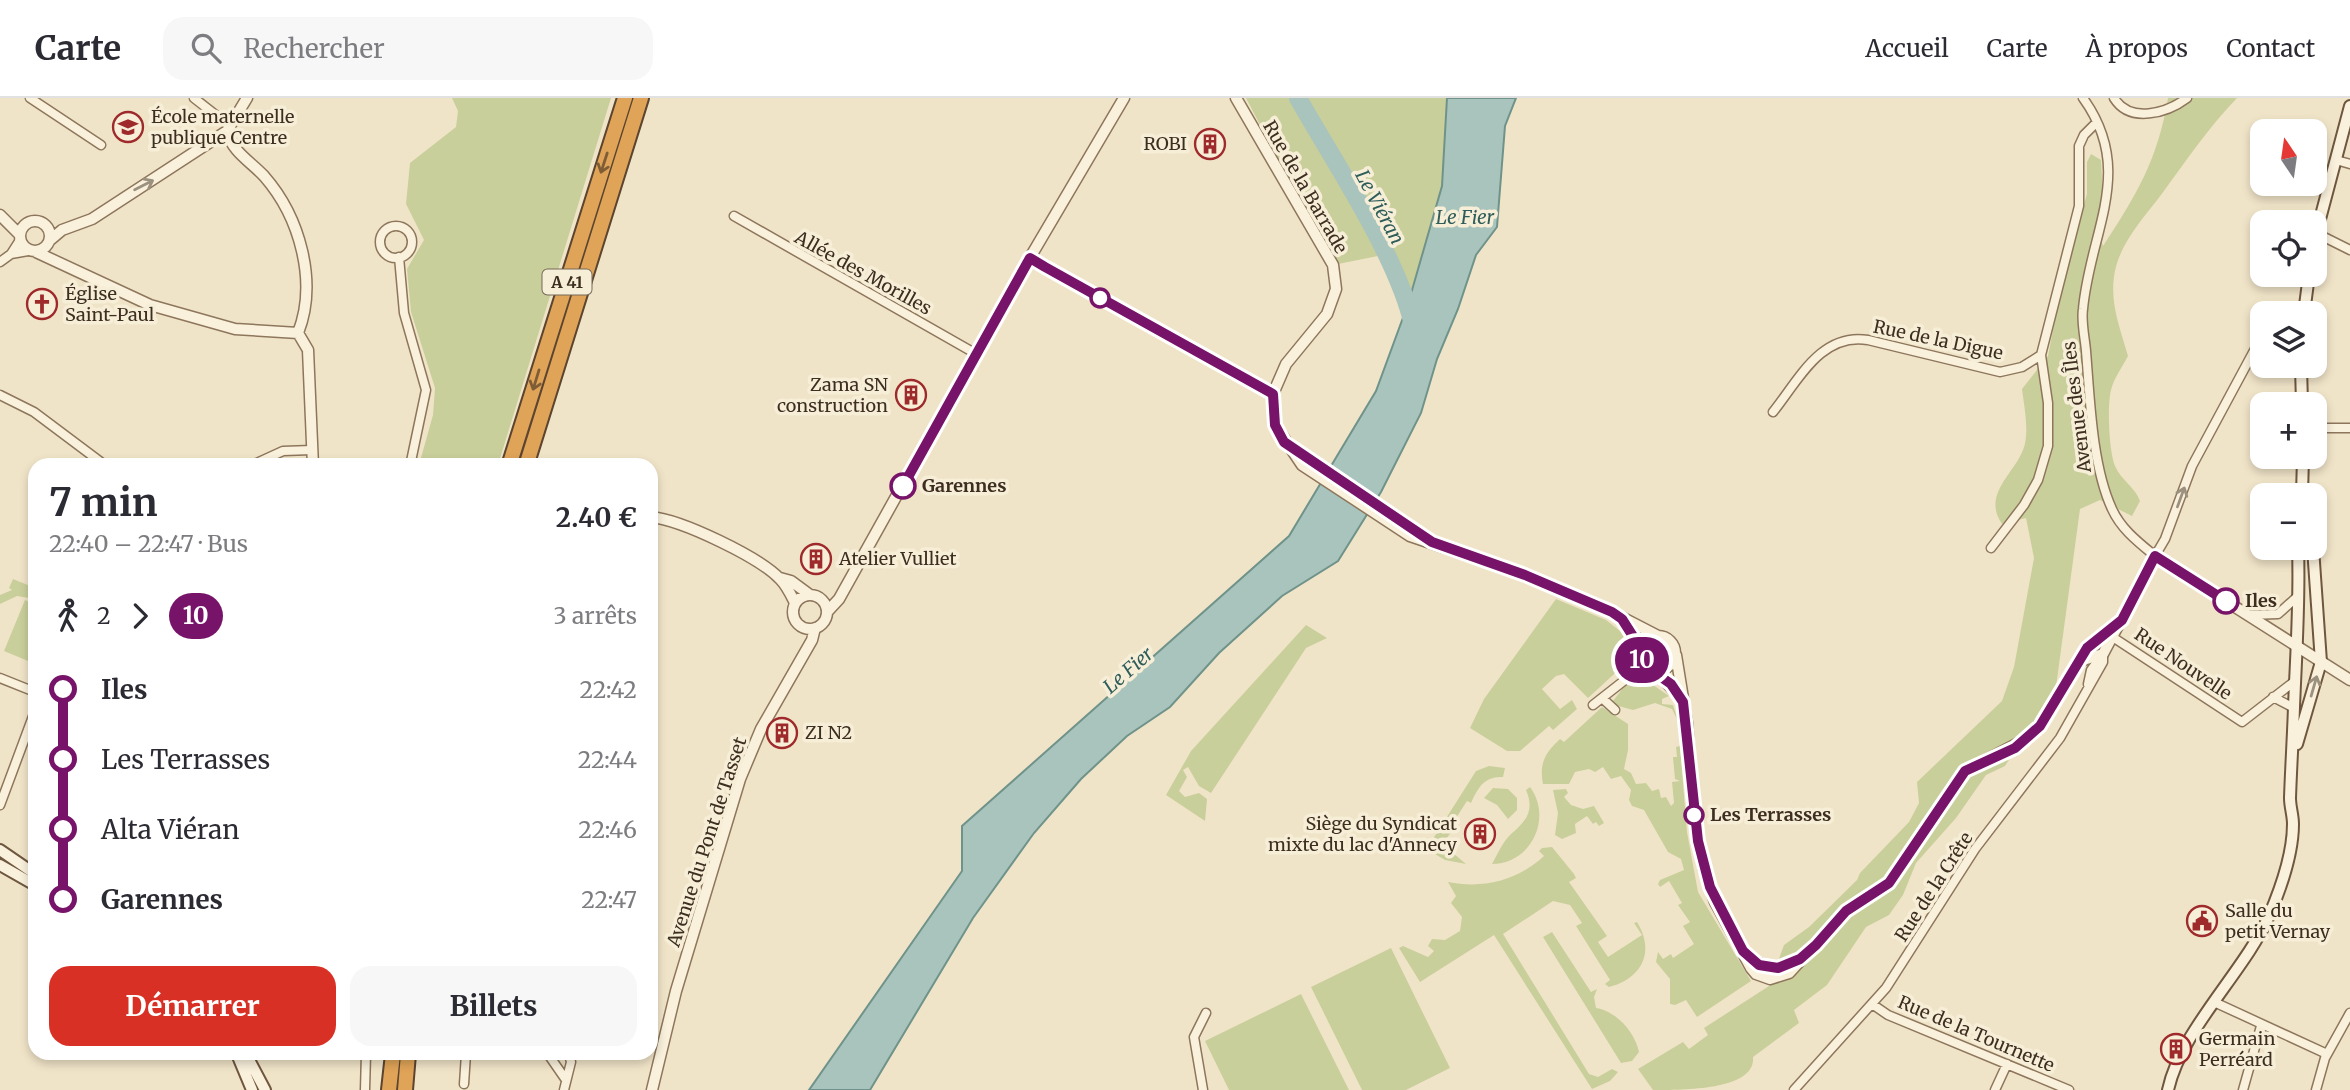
<!DOCTYPE html>
<html lang="fr">
<meta charset="utf-8">
<style>
body{margin:0;font-family:Merriweather,serif;background:#f7f7f7;color:#2b2b33;height:100vh;display:flex;flex-direction:column;font-size:26px;white-space:nowrap}
*{box-sizing:border-box;margin:0}
p{font-size:23px;color:#7c7c81}
.icon{flex:none;width:38px;height:38px;fill:none;stroke:currentColor;stroke-width:2;stroke-linecap:round;stroke-linejoin:round}
.map{position:relative;flex:1;overflow:hidden}
.panel{position:absolute;left:28px;top:360px;width:630px;height:602px;display:flex;flex-direction:column;background:#fff;border-radius:21px;box-shadow:0 4px 10px #0003}
.panel>*{flex:none}
.badge{padding:0 14px;border-radius:23px;font-size:24px;line-height:46px}
.needle{width:46px;rotate:347deg}
.fabs{position:absolute;left:2250px;top:21px;display:grid;gap:14px}
.fabs a{display:grid;place-items:center;width:77px;height:77px;border-radius:14px;background:#fff;box-shadow:0 4px 10px #0003;font-size:35px}
.map>.badge{position:absolute;translate:-50% -50%;box-shadow:0 0 0 4px #fff}
.legs{display:flex;align-items:center;gap:10px;height:77px;padding:0 21px;font-size:23px}
.legs p{margin-inline-start:auto}
.headline{display:flex;align-items:center;justify-content:space-between;height:119px;padding:0 21px}
h1{font-size:38px;font-weight:700;line-height:52px}
.primary-button{display:flex;gap:14px;margin-top:auto;padding:14px 21px}
.primary-button a{flex:1;height:80px;border-radius:21px;background:#d93025;color:#fff;font-size:28px;font-weight:700;line-height:80px;text-align:center}
.primary-button a+a{background:#f7f7f7;color:#2b2b33}
ul{padding:0 21px;list-style:none}
li{display:flex;align-items:center;gap:24px;height:70px;font-size:26px}
li i{display:grid;place-items:center;width:10px;height:100%;margin:0 9px;background:currentColor}
li i::after{content:'';width:18px;height:18px;margin:-9px;border:5px solid;border-radius:50%;background:#fff}
li p{margin-inline-start:auto}
li:first-child i{background:linear-gradient(#0000 50%,currentColor 0)}
li:last-child i{background:linear-gradient(currentColor 50%,#0000 0)}
header{display:flex;align-items:center;gap:42px;box-sizing:border-box;height:98px;padding:0 35px;background:#fff;border-bottom:2px solid #e1e1e2}
header strong{font-size:33px}
nav{display:flex;gap:38px;margin-inline-start:auto;font-size:24px}
.search{width:490px;height:63px;background:#f7f7f7;display:flex;align-items:center;gap:18px;box-sizing:border-box;padding:0 24px;border-radius:21px;color:#7c7c81;font-size:26px}
.map>svg:first-child{display:block}
.green{fill:#c9cf9b}
.water{fill:#a9c4bc;stroke:#6f938a;stroke-width:2}
.lines{fill:none;stroke-linecap:round;stroke-linejoin:round}
.river{stroke:#a9c4bc;stroke-width:18}
.minor-casing{stroke:#8d765c;stroke-width:11}
.tertiary-casing{stroke:#8d765c;stroke-width:13}
.secondary-casing{stroke:#6f573f;stroke-width:14}
.motorway-casing{stroke:#5b4430;stroke-width:18}
.minor{stroke:#faf1dc;stroke-width:8}
.tertiary{stroke:#faf1dc;stroke-width:10}
.secondary{stroke:#faf1dc;stroke-width:10}
.motorway{stroke:#e0a458;stroke-width:14}
.oneway{stroke:#7e5d36}
.oneway2{stroke:#9c907e}
.line-1-casing{stroke:#fff;stroke-width:16}
.line-1{stroke:#771469;stroke-width:10}
.stop-1-dot{fill:#fff;stroke:#771469;stroke-width:3.5}
.labels{text-anchor:middle;stroke-width:7;stroke-linejoin:round;paint-order:stroke}
.shield{fill:#f7eed8;stroke:#756857;stroke-width:2}
.shield-label{font-size:16px;font-weight:bold;fill:#3d2e20}
.poi-label{font-size:18px;fill:#3d2e20;stroke:#f7eed8;text-anchor:start}
.street-label{font-size:18px;fill:#3d2e20;stroke:#f7eed8}
.stop-label{font-size:18px;font-weight:bold;fill:#3d2e20;stroke:#f7eed8;text-anchor:start}
.water-label{font-size:19px;font-style:italic;fill:#2f5d5a;stroke:#f7eed8}
</style>
<header>
<strong>Carte</strong>
<div class="search"><svg class="icon" aria-label="search" viewBox="0 0 24 24"><circle cx="10" cy="10" r="6"/><path d="M15 15l6 6"/></svg>Rechercher</div>
<nav><a>Accueil</a><a>Carte</a><a>À propos</a><a>Contact</a></nav>
</header>
<div class="map">
<svg width="2350" height="992" viewBox="0 0 2350 992">
<rect width="100%" height="100%" fill="#f0e4c8"/>
<path class="green" d="M452 0H611L498 367H419L433 317 435 290 411 214 407 171 424 142 406 106 410 65 456 29 458 13Z
M1246 0H1447L1442 88 1408 203 1383 157 1333 167Z
M2168 0H2237C2208 30 2186 63 2161 97 2142 122 2118 147 2114 179 2110 206 2121 233 2128 258 2123 268 2114 280 2111 292 2107 308 2109 353 2115 368 2121 382 2135 389 2140 403L2132 418 2100 402 2080 411 2056 589 2005 668 1986 677 1956 720 1916 765 1903 797 1889 817 1866 829 1827 887 1794 912 1799 925 1753 959C1756 992 1685 992 1653 992L1638 971 1683 944 1689 951 1708 937 1704 930 1769 888 1784 847 1809 829 1857 782 1860 775 1909 724 1919 705 1917 684 2002 603 2014 569 2034 460 2026 420 2002 426C1982 397 2013 377 2023 352 2030 335 2024 308 2022 291L2048 258 2064 174 2087 96V64L2091 56 2101 62 2103 101 2097 128 2103 148C2136 98 2158 61 2168 0Z
M13 481 35 490V501L17 498 0 506V497L12 492 9 490Z
M1556 501 1606 522 1620 533 1628 547 1625 566 1588 600 1564 576 1556 578 1542 591 1560 611 1572 602 1577 611 1553 632 1549 628 1520 653H1507L1470 630 1484 601Z
M25 502 35 506V547L28 563 4 553Z
M1306 527 1327 540 1306 550 1211 695 1199 688 1188 669 1183 672 1187 679 1179 693 1185 699 1199 695 1207 701 1205 723 1166 697 1191 653Z
M1648 555a10 10 0 1 1 20 0a10 10 0 1 1-20 0Z
M1640 578 1669 598 1662 601V606L1673 607 1678 623 1672 611 1655 605 1633 612 1615 607 1613 603 1623 590Z
M1602 609 1628 626V652L1624 671 1631 675 1636 686 1646 685 1652 693 1659 691 1661 700 1666 699 1671 708 1674 705 1672 684 1680 683 1675 681 1673 659H1677L1676 649 1680 648 1687 734 1698 794 1751 883 1697 919 1686 902 1675 907 1670 906V881L1656 864 1658 854 1663 861 1671 856 1673 860 1694 846 1683 828 1690 824 1678 807 1682 805 1669 783 1660 789 1658 786 1660 782 1684 772 1681 761 1668 754 1644 712 1632 708 1629 702 1631 692 1621 678 1611 681 1603 669 1595 674 1589 671 1575 674 1569 686H1543C1539 665 1545 655 1560 641L1564 644Z
M1489 668 1505 670 1503 679C1484 678 1478 690 1471 705L1467 703 1456 720 1459 722 1445 743 1457 751 1453 755 1466 766 1445 762 1430 753 1431 744 1476 673Z
M1530 689C1553 720 1531 766 1492 766 1497 757 1503 743 1511 736 1526 723 1535 713 1526 692Z
M1493 690 1508 691 1517 700V712L1508 721 1497 707 1484 700Z
M1566 691 1568 695 1564 699 1571 707 1583 711 1594 708 1604 725 1599 728 1596 724 1593 726 1587 718 1575 726 1576 735 1562 741 1555 737 1558 715 1553 692Z
M1552 749 1574 776 1576 780 1569 784 1607 838 1598 844 1608 859 1642 837 1634 825 1637 824C1655 853 1643 880 1609 889L1605 886 1610 882 1576 828 1582 825 1570 807 1553 803 1503 836 1589 976 1598 979 1612 971 1618 974 1610 983 1592 991 1494 837 1420 884 1399 850 1403 848 1428 859 1434 853 1428 848 1432 841 1445 842 1460 833 1462 819 1451 805 1456 798 1448 784C1483 791 1517 783 1544 758L1539 753 1542 750Z
M1552 834 1591 894 1597 891 1594 899 1596 910C1616 913 1635 934 1639 954L1632 963 1621 965 1543 839Z
M1391 850 1450 970 1406 992H1362L1311 889Z
M1301 896 1349 992H1229L1205 943Z"/>
<path class="water" d="M1447 0H1516L1505 28 1497 129 1476 157 1458 211 1437 261 1421 315 1381 394 1338 463 1282 498 1219 555 1170 609 1127 638 1081 681 1034 735 973 820 870 992H809L962 773V728L1289 438 1376 293 1408 206 1442 88Z"/>
<g class="lines">
<path class="river" d="M1298 0C1334 64 1397 157 1413 227"/>
<g class="minor-casing">
<path id="minor" d="M30 0 101 47
M194 0 231 29
M2083 0C2136 73 2090 133 2083 211 2081 224 2085 240 2086 253 2090 301 2092 368 2112 411 2121 431 2138 444 2155 458L2165 441 2192 368 2263 236
M2114 0C2130 26 2167 15 2187 0
M2336 62 2350 66
M734 118 978 257
M380 144a16 16 0 1 1 32 0a16 16 0 1 1-32 0Z
M2316 135 2350 152
M11 156 20 142
M399 159 404 215 426 292 410 368
M1030 161 1273 296
M0 164 11 156 28 153
M2282 215 2304 211
M0 297 34 314 106 368
M1773 314C1798 283 1821 234 1868 242L2000 274 2022 269 2041 257
M2315 330H2350
M250 368 283 353 312 352
M1991 450 2024 407 2038 382 2048 348V305L2041 257 2079 108V48L2084 37 2097 24
M2249 517 2278 516 2298 498
M2108 536 2242 624 2295 583
M0 580 35 594
M2088 586 2091 572 2102 557
M2273 599 2294 610
M1602 600 1615 612
M1593 607 1644 567
M0 707 35 613
M2214 904 2327 956
M1872 906 1888 917 2069 992
M548 956 566 982
M464 986 466 956
M365 992 366 956
M564 992 571 964 569 956
M1203 992 1194 939 1206 915
M1794 992 1886 890 1975 751 2060 640 2103 564V556
M1995 992 2007 966
M2243 992 2261 928
M2316 992 2325 960 2350 915"/>
</g>
<g class="tertiary-casing">
<path id="tertiary" d="M1236 0 1333 167 1336 191 1327 216 1286 266 1273 296 1275 327 1302 367 1410 438 1525 477 1598 507 1658 538
M227 33C232 54 250 63 264 78 300 119 318 184 298 235
M0 117 20 137
M20 138a15 15 0 1 1 30 0a15 15 0 1 1-30 0Z
M49 143 62 132 92 121 227 33 247 0
M36 154 150 207 235 231 298 235
M298 235 308 252 313 368
M1293 350 1423 438
M651 419C682 422 759 459 780 481 787 488 791 497 795 505
M780 480 791 483 810 497
M793 514a17 17 0 1 1 34 0a17 17 0 1 1-34 0Z
M827 514 839 501 1018 180 1124 0
M1623 522 1640 554
M1641 555a17 17 0 1 1 34 0a17 17 0 1 1-34 0Z
M1676 557 1687 625 1694 717 1704 771 1715 804 1751 870 1756 876 1770 881 1789 875 1846 813 1889 785 1965 673 2028 640 2051 612 2087 550 2122 522
M2080 563 2103 556 2155 458 2350 582
M1656 573 1678 597
M1747 857C1765 872 1775 872 1796 863
M652 992 676 893 740 681 761 631 812 542 815 530"/>
</g>
<g class="secondary-casing">
<path id="secondary" d="M2315 140 2350 8
M2304 215 2309 177
M2301 268 2302 306
M2302 397 2303 359
M2297 646 2321 564 2313 450
M0 752 35 776
M0 767 35 787
M237 956 252 992
M246 956 265 992
M2168 992C2181 932 2244 874 2269 818 2281 790 2293 757 2293 726 2293 717 2290 709 2290 700 2291 670 2293 639 2294 609 2296 556 2300 503 2298 450"/>
</g>
<g class="motorway-casing">
<path id="motorway" d="M509 368 625 0
M526 368 641 0
M389 992 393 956
M405 992 408 956"/>
</g>
<use href="#minor" class="minor"/>
<use href="#tertiary" class="tertiary"/>
<use href="#secondary" class="secondary"/>
<use href="#motorway" class="motorway"/>
</g>
<defs><path id="oneway-shaft" d="M-6 0H5M1.5-3L5.5 0L1.5 3" fill="none" stroke-width="1.6" stroke-linecap="round" stroke-linejoin="round" transform="scale(1.75)"/></defs>
<g class="oneway">
<use href="#oneway-shaft" transform="translate(604 65) rotate(108)"/>
<use href="#oneway-shaft" transform="translate(536 282) rotate(107)"/>
</g>
<g class="oneway2">
<use href="#oneway-shaft" transform="translate(144 87) rotate(-27)"/>
<use href="#oneway-shaft" transform="translate(2181 399) rotate(-70)"/>
<use href="#oneway-shaft" transform="translate(2314 588) rotate(-74)"/>
</g>
<g class="lines">
<g class="line-1-casing">
<path id="line-1" d="M903 388 1030 160 1045 169 1273 296 1275 327 1284 344 1432 444 1525 477 1612 514 1622 521 1636 543 1644 567 1671 586 1683 604 1698 743 1710 789 1743 853 1759 867 1778 870 1800 861 1816 847 1846 813 1889 785 1965 673 2015 650 2040 628 2087 550 2122 522 2155 458 2226 503"/>
</g>
<use href="#line-1" class="line-1"/>
</g>
<defs>
<g id="school-ring" transform="scale(1.575)"><circle r="9.5" fill="#f7eed8" stroke="#9e2a2b" stroke-width="1.5"/><path d="M0-5L7-2L0 1L-7-2ZM-4 1L0 2.5L4 1V4Q0 6-4 4Z" fill="#9e2a2b"/></g>
<g id="building-ring" transform="scale(1.575)"><circle r="9.5" fill="#f7eed8" stroke="#9e2a2b" stroke-width="1.5"/><path d="M-4-6H4V6H1V3H-1V6H-4ZM-2.5-4.3h1.7v1.8h-1.7ZM.8-4.3h1.7v1.8H.8ZM-2.5-1h1.7V.8h-1.7ZM.8-1h1.7V.8H.8Z" fill="#9e2a2b"/></g>
<g id="church-ring" transform="scale(1.575)"><circle r="9.5" fill="#f7eed8" stroke="#9e2a2b" stroke-width="1.5"/><path d="M-1.2-6h2.4v3.5h3.3v2.4h-3.3V6h-2.4V-.1h-3.3v-2.4h3.3Z" fill="#9e2a2b"/></g>
<g id="civic-ring" transform="scale(1.575)"><circle r="9.5" fill="#f7eed8" stroke="#9e2a2b" stroke-width="1.5"/><path d="M-.6-6.5H3V-4.5H.6V-3L4-1V1h2V6H-6V1h2V-1L-.6-3ZM-1.2 2.5V6h2.4V2.5Z" fill="#9e2a2b"/></g>
</defs>
<g fill-rule="evenodd">
<use href="#school-ring" x="128" y="29"/>
<use href="#building-ring" x="1210" y="46"/>
<use href="#church-ring" x="42" y="206"/>
<use href="#building-ring" x="911" y="297"/>
<use href="#building-ring" x="816" y="461"/>
<use href="#building-ring" x="782" y="635"/>
<use href="#building-ring" x="1480" y="736"/>
<use href="#civic-ring" x="2202" y="823"/>
<use href="#building-ring" x="2176" y="951"/>
</g>
<g class="stop-1-dot">
<circle cx="1100" cy="200" r="9"/>
<circle cx="903" cy="388" r="12"/>
<circle cx="2226" cy="503" r="12"/>
<circle cx="1694" cy="717" r="9"/>
</g>
<g class="labels">
<rect class="shield" x="542.5" y="171.5" width="49" height="25" rx="5"/>
<g class="shield-label">
<text x="567" y="190">A 41</text>
</g>
<g class="poi-label">
<text x="151" y="25">École maternelle<tspan x="151" dy="21">publique Centre</tspan></text>
<text x="1187" y="52" text-anchor="end">ROBI</text>
<text x="65" y="202">Église<tspan x="65" dy="21">Saint-Paul</tspan></text>
<text x="888" y="293" text-anchor="end">Zama SN<tspan x="888" dy="21">construction</tspan></text>
<text x="839" y="467">Atelier Vulliet</text>
<text x="805" y="641">ZI N2</text>
<text x="1457" y="732" text-anchor="end">Siège du Syndicat<tspan x="1457" dy="21">mixte du lac d'Annecy</tspan></text>
<text x="2225" y="819">Salle du<tspan x="2225" dy="21">petit Vernay</tspan></text>
<text x="2199" y="947">Germain<tspan x="2199" dy="21">Perréard</tspan></text>
</g>
<g class="street-label">
<text transform="translate(1305 89) rotate(60)" y="6">Rue de la Barrade</text>
<text transform="translate(863 175) rotate(29)" y="6">Allée des Morilles</text>
<text transform="translate(1938 242) rotate(12)" y="6">Rue de la Digue</text>
<text transform="translate(2077 309) rotate(-97)" y="6">Avenue des Îles</text>
<text transform="translate(2183 566) rotate(34)" y="6">Rue Nouvelle</text>
<text transform="translate(707 744) rotate(-72)" y="6">Avenue du Pont de Tasset</text>
<text transform="translate(1934 789) rotate(-57)" y="6">Rue de la Crête</text>
<text transform="translate(1976 936) rotate(23)" y="6">Rue de la Tournette</text>
</g>
<g class="stop-label">
<text x="922" y="394">Garennes</text>
<text x="2245" y="509">Iles</text>
<text x="1710" y="723">Les Terrasses</text>
</g>
<g class="water-label">
<text transform="translate(1380 109) rotate(62)" y="7">Le Viéran</text>
<text x="1465" y="126">Le Fier</text>
<text transform="translate(1128 572) rotate(-41)" y="7">Le Fier</text>
</g>
</g>
</svg>
<div class="fabs">
<a><svg class="needle" viewBox="-14 -14 28 28"><path d="M0-13l5 13h-10z" fill="#e53935"/><path d="M0 13l5-13h-10z" fill="#7c7c81"/></svg></a>
<a><svg class="icon" aria-label="locate" viewBox="0 0 24 24"><circle cx="12" cy="12" r="6"/><path d="M12 2v4M12 18v4M2 12h4M18 12h4"/></svg></a>
<a><svg class="icon" aria-label="layers" viewBox="0 0 24 24"><path d="M12 4l9 5-9 5-9-5zM3 14l9 5 9-5"/></svg></a>
<a>+</a>
<a>−</a>
</div>
<b class="badge" style="left:1642px;top:562px;background:#771469;color:#fff">10</b>
<section class="panel">
<div class="headline"><div><h1>7 min</h1><p>22:40 – 22:47 · Bus</p></div><b>2.40 €</b></div>
<div class="legs"><svg class="icon" aria-label="walk" viewBox="0 0 24 24"><circle cx="13" cy="4" r="2"/><path d="M13 8l-2 6 4 7M11 14l-3 7M7 12l3-4h3l4 4"/></svg>2<svg class="icon" aria-label="forward" viewBox="0 0 24 24"><path d="M9 5l7 7-7 7"/></svg><b class="badge" style="background:#771469;color:#fff">10</b><p>3 arrêts</p></div>
<ul>
<li><i style="color:#771469"></i><b>Iles</b><p>22:42</p></li>
<li><i style="color:#771469"></i><span>Les Terrasses</span><p>22:44</p></li>
<li><i style="color:#771469"></i><span>Alta Viéran</span><p>22:46</p></li>
<li><i style="color:#771469"></i><b>Garennes</b><p>22:47</p></li>
</ul>
<div class="primary-button"><a>Démarrer</a><a>Billets</a></div>
</section>
</div>
